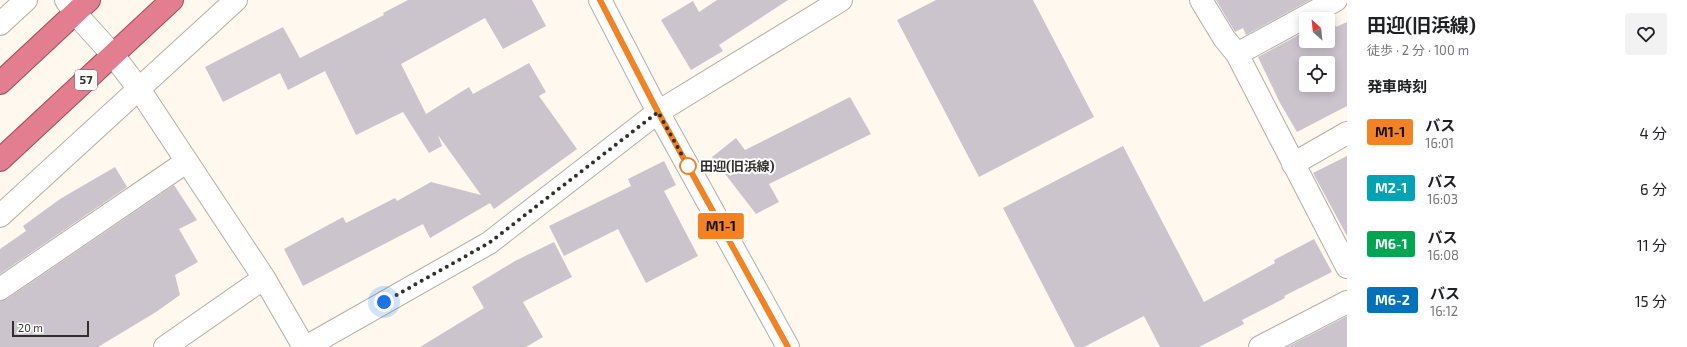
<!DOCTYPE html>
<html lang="ja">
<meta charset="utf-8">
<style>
body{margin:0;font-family:"Exo 2","Noto Sans JP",sans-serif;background:#f2f2f2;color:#202124;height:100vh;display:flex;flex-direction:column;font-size:15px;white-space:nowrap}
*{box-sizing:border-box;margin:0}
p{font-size:13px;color:#757577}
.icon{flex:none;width:22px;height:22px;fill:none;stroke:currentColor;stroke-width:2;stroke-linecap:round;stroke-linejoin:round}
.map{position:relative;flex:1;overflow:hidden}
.side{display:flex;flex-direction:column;background:#fff;width:340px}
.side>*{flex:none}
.badge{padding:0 8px;border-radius:3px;font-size:14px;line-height:26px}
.needle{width:26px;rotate:333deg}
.fabs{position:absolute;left:1299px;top:12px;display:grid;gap:8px}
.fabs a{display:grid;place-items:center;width:36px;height:36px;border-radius:4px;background:#fff;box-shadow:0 2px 10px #0003;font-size:20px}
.scale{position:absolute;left:12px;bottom:10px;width:77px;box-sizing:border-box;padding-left:4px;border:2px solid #312f2c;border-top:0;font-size:11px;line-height:14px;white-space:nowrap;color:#312f2c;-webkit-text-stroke:3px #fff;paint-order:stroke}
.you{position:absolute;width:20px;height:20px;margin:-10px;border:3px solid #fff;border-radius:50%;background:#1a73e8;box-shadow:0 0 0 6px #1a73e833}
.map>.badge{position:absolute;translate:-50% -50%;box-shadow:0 0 0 2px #fff}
h2{padding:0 20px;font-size:15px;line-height:36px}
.round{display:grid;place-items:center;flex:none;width:42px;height:42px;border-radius:4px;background:#f2f2f2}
.overview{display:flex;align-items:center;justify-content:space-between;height:68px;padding:0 20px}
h1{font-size:19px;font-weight:700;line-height:30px}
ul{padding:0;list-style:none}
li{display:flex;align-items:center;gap:12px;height:56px;padding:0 20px}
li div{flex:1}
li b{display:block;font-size:15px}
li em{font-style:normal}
li .badge{min-width:44px;font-weight:700;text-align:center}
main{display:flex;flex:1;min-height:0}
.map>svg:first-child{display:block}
.building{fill:#ccc4cc;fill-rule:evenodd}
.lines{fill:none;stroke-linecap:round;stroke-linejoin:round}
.minor-casing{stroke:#b4aea6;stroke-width:24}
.secondary-casing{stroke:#b4aea6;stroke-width:24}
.trunk-casing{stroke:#a04e5b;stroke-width:24}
.minor{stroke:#fff;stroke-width:22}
.secondary{stroke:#fff;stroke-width:22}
.trunk{stroke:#e37e90;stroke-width:22}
.line-casing{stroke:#fff;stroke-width:9}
.line{stroke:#f58220;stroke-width:6}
.walk{stroke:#312f2c;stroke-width:4;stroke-dasharray:0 7.2}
.stop-dot{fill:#fff;stroke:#f58220;stroke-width:2}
.labels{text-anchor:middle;stroke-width:4;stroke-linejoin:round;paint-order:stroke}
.shield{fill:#fff;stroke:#6f6d6b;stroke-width:1}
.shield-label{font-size:12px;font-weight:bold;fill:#312f2c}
.stop-label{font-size:13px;font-weight:bold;fill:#312f2c;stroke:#fff;text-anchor:start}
</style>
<main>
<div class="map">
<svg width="1347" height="347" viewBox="0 0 1347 347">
<rect width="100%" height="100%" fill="#fef8ef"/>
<path class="building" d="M408 0H532L546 26 503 49 485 18 401 64 426 114 469 87 473 94 529 63 546 92 539 96 577 149 494 209 490 203 430 238 423 224 303 286 284 249 343 217 346 223 395 198 397 201 431 182 481 195 438 135 442 146 429 153 403 112 356 135 325 71 288 90 280 73 223 102 205 67 283 27 300 58 384 15 383 13Z
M717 0H788L719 45 723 51 691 70 661 20 693 1 699 12Z
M936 0H1033L1094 117 979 177 897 20Z
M1216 0H1310L1246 35 1243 28 1235 32Z
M1330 17 1336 27 1347 22V106L1297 132 1280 103 1258 57 1306 31V41H1328L1327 19ZM1306 63H1328V85H1306Z
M850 97 871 134 769 184 779 202 756 214 712 157 736 138 745 150Z
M1123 146 1204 302 1275 263 1274 260 1314 239 1332 272 1284 296 1285 298 1242 320 1244 324 1199 347H1160L1144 316 1084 347H1075L1003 208Z
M1347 156V236L1313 173Z
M664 161 676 185 664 191 698 256 646 283 618 229 564 256 549 226 631 186 628 179Z
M115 167 127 187 0 274V249L26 231 23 226 60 199Z
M174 185 197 220 179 229 198 262 175 275 180 295 156 312 98 347H0V301L7 299Z
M554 242 572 277 523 302 543 337 526 347H420L484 308 472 287 515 261Z
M1347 316V347H1287Z"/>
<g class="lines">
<g class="minor-casing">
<path id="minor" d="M66 0 75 13 113 55 139 89 264 278 304 347
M1201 0 1224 38 1237 54 1347 267
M0 24 26 0
M1237 54 1336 0
M1293 164 1347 133
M0 216 236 0
M0 289 186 162
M165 347 264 278
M306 347 489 243 658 112 841 0
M1260 347 1347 302"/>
</g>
<g class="secondary-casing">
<path id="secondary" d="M600 0 658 112 788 347"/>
</g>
<g class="trunk-casing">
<path id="trunk" d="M0 83 89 0
M0 160 172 0"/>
</g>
<use href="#minor" class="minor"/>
<use href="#secondary" class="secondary"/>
<use href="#trunk" class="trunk"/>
</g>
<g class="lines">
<g class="line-casing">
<path id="line" d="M600 0 658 112 788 347"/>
</g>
<use href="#line" class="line"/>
<path class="walk" d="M384 302 489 243 658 112 688 166"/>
</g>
<circle class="stop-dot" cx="688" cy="166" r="8"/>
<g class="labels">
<rect class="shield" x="75" y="70" width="22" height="20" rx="3"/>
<g class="shield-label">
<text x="86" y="84">57</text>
</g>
<g class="stop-label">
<text x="700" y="171">田迎(旧浜線)</text>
</g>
</g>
</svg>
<div class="fabs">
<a><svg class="needle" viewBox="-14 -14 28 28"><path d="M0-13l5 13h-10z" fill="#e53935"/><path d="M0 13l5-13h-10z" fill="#757577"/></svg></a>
<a><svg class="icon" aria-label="locate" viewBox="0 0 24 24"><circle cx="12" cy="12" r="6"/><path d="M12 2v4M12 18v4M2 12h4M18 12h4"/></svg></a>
</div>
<div class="scale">20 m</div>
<div class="you" style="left:384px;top:302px"></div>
<b class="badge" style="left:721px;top:226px;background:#f58220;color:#111">M1-1</b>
</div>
<section class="side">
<div class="overview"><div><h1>田迎(旧浜線)</h1><p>徒歩 · 2 分 · 100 m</p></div><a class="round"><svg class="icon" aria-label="heart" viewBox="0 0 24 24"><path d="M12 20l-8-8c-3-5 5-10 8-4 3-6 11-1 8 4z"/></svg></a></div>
<h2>発車時刻</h2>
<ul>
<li><span class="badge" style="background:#f58220;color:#111">M1-1</span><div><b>バス</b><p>16:01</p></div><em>4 分</em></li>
<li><span class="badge" style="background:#00a3b4;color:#fff">M2-1</span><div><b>バス</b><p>16:03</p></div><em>6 分</em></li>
<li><span class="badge" style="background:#00a651;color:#fff">M6-1</span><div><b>バス</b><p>16:08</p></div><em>11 分</em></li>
<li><span class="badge" style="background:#0072bc;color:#fff">M6-2</span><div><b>バス</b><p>16:12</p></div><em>15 分</em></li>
</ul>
</section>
</main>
